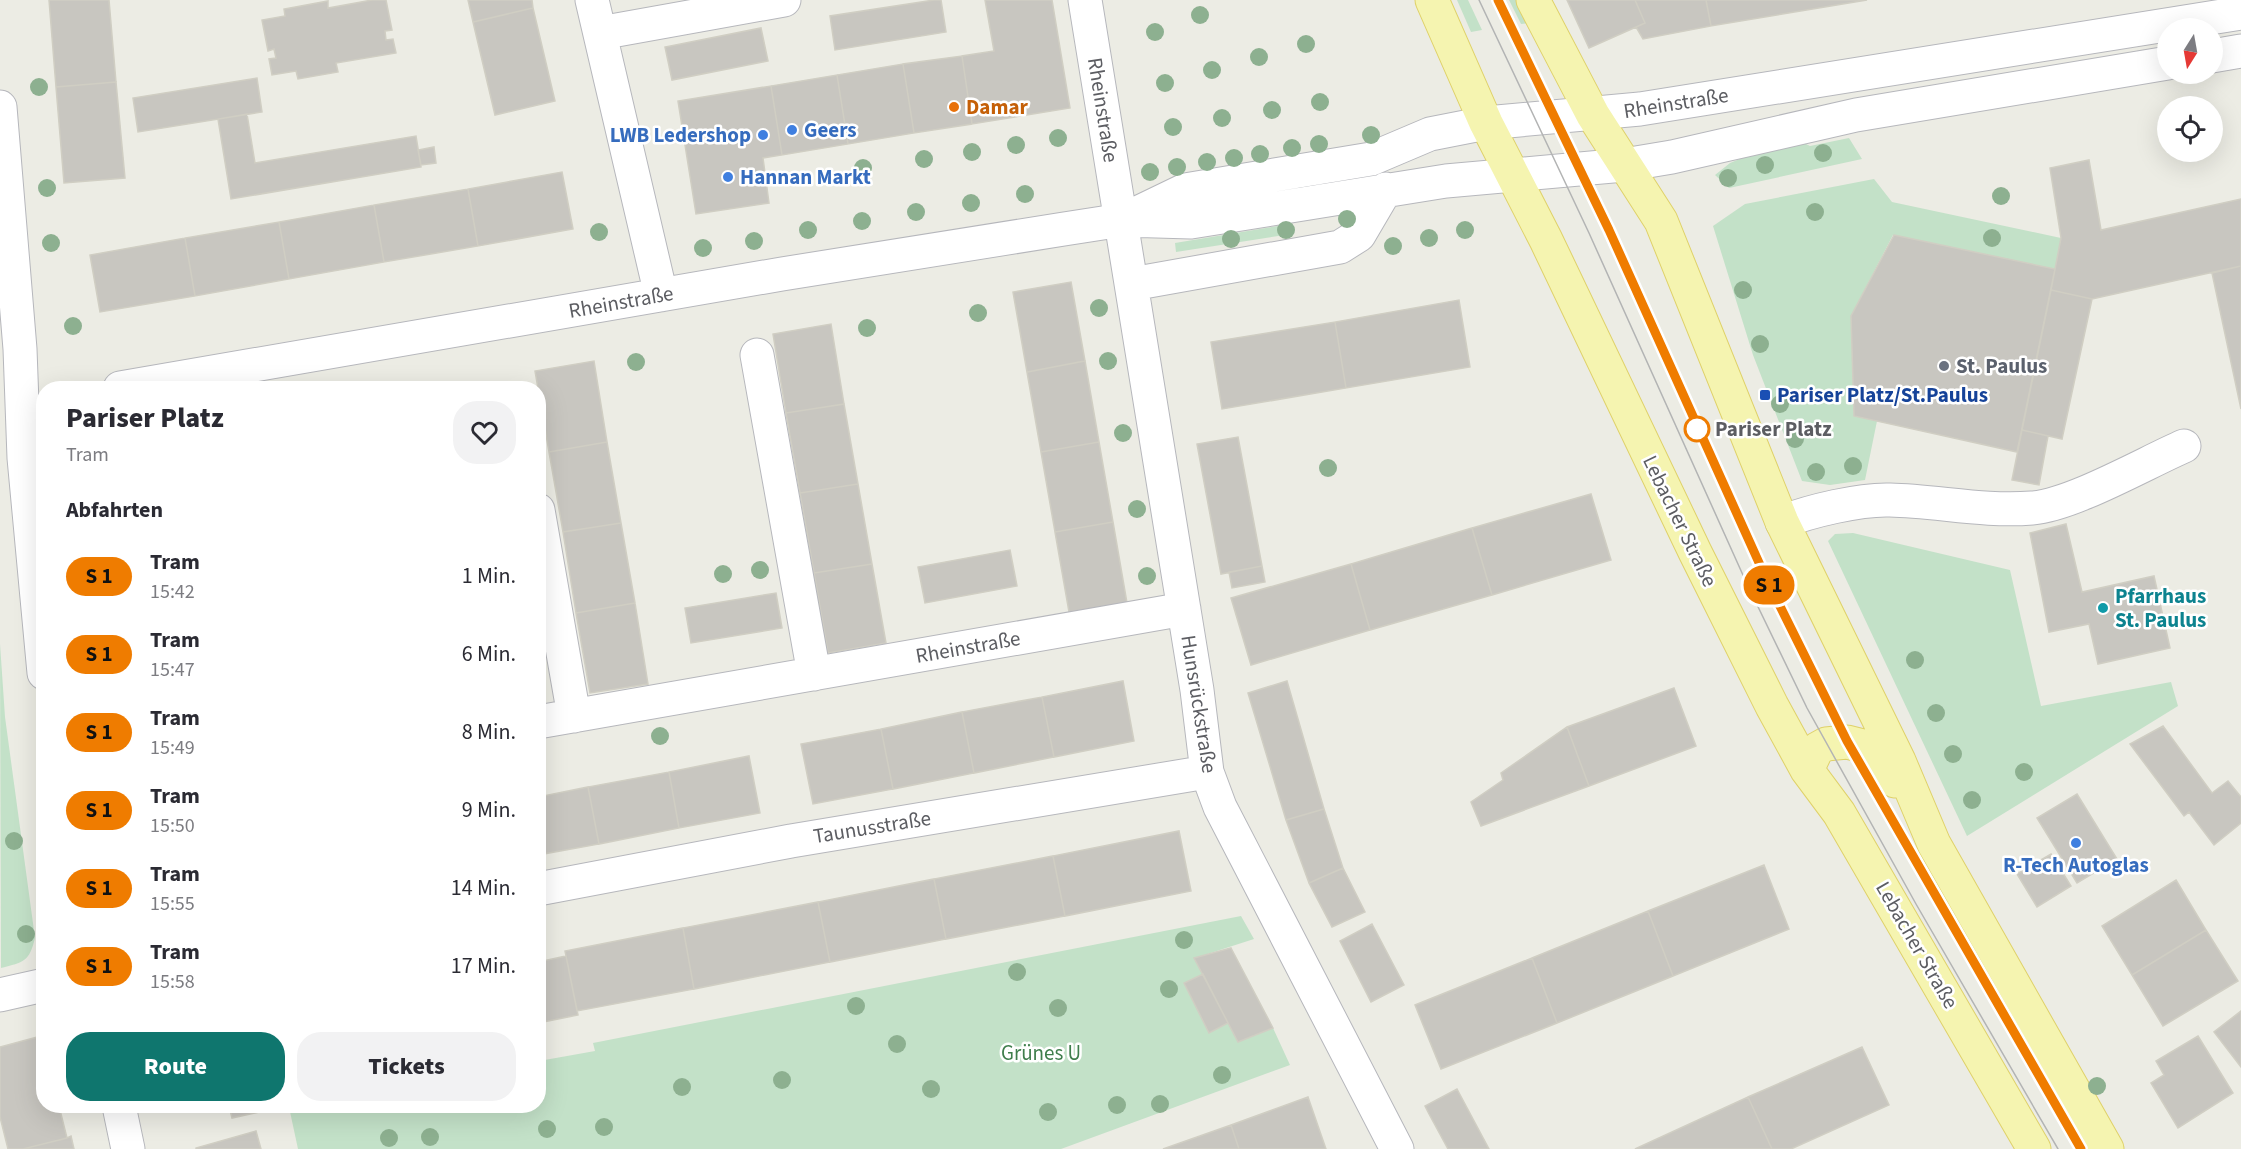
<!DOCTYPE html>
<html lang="de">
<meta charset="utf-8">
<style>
body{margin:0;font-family:"Source Sans 3",sans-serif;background:#f2f2f3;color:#2b2b33;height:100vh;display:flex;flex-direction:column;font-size:22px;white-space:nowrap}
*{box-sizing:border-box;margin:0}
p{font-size:20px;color:#7c7c81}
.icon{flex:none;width:33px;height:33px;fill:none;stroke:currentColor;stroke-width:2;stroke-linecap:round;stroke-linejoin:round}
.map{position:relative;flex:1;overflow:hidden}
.details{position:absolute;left:36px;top:381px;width:510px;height:732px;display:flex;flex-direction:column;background:#fff;border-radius:24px;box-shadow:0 6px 24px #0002}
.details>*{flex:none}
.badge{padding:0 12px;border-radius:20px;font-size:21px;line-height:39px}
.needle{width:39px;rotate:191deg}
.buttons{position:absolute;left:2157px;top:18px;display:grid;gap:12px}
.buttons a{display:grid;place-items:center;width:66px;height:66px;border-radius:50%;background:#fff;box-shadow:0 6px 24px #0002;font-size:30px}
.map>.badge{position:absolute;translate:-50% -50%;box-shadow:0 0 0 3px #fff}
h2{padding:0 30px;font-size:22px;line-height:54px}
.round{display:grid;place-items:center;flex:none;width:63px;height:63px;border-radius:24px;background:#f2f2f3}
.summary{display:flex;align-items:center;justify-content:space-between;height:102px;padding:0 30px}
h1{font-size:28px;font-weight:800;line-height:45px}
.action{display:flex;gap:12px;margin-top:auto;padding:12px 30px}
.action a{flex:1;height:69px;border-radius:24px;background:#0f766e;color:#fff;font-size:24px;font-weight:800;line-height:69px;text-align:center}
.action a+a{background:#f2f2f3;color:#2b2b33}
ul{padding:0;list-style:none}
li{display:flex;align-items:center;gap:18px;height:78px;padding:0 30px}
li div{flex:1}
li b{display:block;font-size:22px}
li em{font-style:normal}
li .badge{min-width:66px;font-weight:700;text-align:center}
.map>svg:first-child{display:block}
.green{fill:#c3e1c8}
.building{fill:#c8c6c0;stroke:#d0cec3;stroke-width:1.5}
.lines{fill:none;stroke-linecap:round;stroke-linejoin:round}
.minor-casing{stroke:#b6b7bc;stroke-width:35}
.major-casing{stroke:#dfd169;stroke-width:35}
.minor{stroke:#fff;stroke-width:33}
.major{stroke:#f5f4b0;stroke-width:33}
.tram{stroke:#b3b4b4;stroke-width:1.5}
.tree{fill:#8db090}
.line-casing{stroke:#fff;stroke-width:14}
.line{stroke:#ef7c00;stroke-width:9}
.food-dot{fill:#e8710a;stroke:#fff;stroke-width:2}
.shop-dot{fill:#3f7fe0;stroke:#fff;stroke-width:2}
.worship-dot{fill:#6b7280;stroke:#fff;stroke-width:2}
.transit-dot{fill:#1a4fb4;stroke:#fff;stroke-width:2}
.stop-dot{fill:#fff;stroke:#ef7c00;stroke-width:3}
.culture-dot{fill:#0f9aa8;stroke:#fff;stroke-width:2}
.labels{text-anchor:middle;stroke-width:5;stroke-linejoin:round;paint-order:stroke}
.street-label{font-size:21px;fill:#5c5d62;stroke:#fff}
.food-label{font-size:21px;font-weight:bold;fill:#c56008;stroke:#fff;text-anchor:start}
.shop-label{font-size:21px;font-weight:bold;fill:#366cbe;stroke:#fff;text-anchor:start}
.worship-label{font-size:21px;font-weight:bold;fill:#5b616d;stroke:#fff;text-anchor:start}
.transit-label{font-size:21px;font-weight:bold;fill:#164399;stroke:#fff;text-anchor:start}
.stop-label{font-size:21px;font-weight:bold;fill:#5c5d62;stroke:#fff;text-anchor:start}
.culture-label{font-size:21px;font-weight:bold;fill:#0d838f;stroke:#fff;text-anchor:start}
.park-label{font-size:21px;fill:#3f7e4c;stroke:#fff}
</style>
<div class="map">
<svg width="2241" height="1149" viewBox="0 0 2241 1149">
<rect width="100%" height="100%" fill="#ecece4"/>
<path class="green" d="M1457 0H1468L1482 30 1471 32Z
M1509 0H1521L1532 23 1521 24Z
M1849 138 1862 159 1729 188 1715 175 1730 163 1747 156 1800 141 1810 146Z
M1874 179 1892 202 2061 238 2055 269 1893 235 1851 316 1854 416 1877 421 1865 480 1830 485 1802 481 1753 355 1713 226 1745 204Z
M1290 224 1291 234 1176 252 1175 243Z
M1853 533 2010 570 2041 706 2171 682 2178 706 1967 836 1828 541 1835 534Z
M0 644 5 717 35 938C29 962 24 962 1 968Z
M1241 916 1254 939 1195 958 1203 974 1185 983 1209 1033 1228 1023 1238 1042 1273 1028 1290 1065 1061 1149H298L289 1107 538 1106 539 1061 595 1051 593 1043Z"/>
<path class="building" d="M49 0H109L116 82 56 87Z
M372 0H386L392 30 385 31 386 40 393 39 396 53 336 63 338 72 298 79 296 71 272 75 269 59 276 58 274 49 268 51 262 20 285 16 284 9 328 1V8Z
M468 0H532L533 8 473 22Z
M934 0H941L946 32 835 50 830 16Z
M985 0H1052L1070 108 972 124 962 56 994 51Z
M1567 0H1635L1645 23 1589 48Z
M1635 0H1706L1711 26 1643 39 1636 27 1645 23Z
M1706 0H1867L1711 26Z
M533 8 555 101 495 115 473 22Z
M761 28 768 61 672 80 665 47Z
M962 56 972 124 914 133 903 64Z
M903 64 914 133 848 144 837 75Z
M837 75 848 144 782 155 771 86Z
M257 78 262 112 138 132 133 98Z
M116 82 125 178 64 183 56 87Z
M771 86 782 155 763 158 769 203 696 214 678 101Z
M247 114 255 163 416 136 421 167 231 199 218 119Z
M434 147 436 163 421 165 418 150Z
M2089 160 2101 230 2241 199V266L2092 299 2051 290 2061 238 2050 168Z
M562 172 573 229 478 246 468 189Z
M468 189 478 246 384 262 374 205Z
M374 205 384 262 289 279 279 222Z
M279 222 289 279 195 296 185 238Z
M1894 235 2055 269 2017 452 1854 416 1851 316Z
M185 238 195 296 100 312 90 255Z
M2241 266V409L2212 273Z
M1071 282 1085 361 1027 372 1013 292Z
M2051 290 2092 299 2062 439 2022 430Z
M1459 300 1470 367 1346 388 1335 322Z
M1335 322 1346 388 1222 409 1211 342Z
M831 324 844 404 786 413 773 334Z
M594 361 607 442 549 452 535 371Z
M1085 361 1099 442 1041 452 1027 372Z
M844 404 858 484 800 493 786 413Z
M2022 430 2048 436 2039 485 2012 480Z
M1238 437 1262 566 1221 574 1197 444Z
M607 442 621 523 563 532 549 452Z
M1099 442 1113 522 1055 532 1041 452Z
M858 484 872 564 814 573 800 493Z
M1591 494 1611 560 1492 595 1472 528Z
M1113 522 1127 603 1069 612 1055 532Z
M621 523 635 603 576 613 563 532Z
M2066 524 2082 592 2154 576 2170 648 2098 664 2089 624 2049 632 2030 533Z
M1472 528 1492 595 1370 630 1351 564Z
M1010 550 1017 586 925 603 918 567Z
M872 564 886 643 828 653 814 573Z
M1351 564 1370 630 1251 665 1231 598Z
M1262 566 1265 582 1232 588 1229 572Z
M776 593 782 628 691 643 685 608Z
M635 603 648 684 590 693 576 613Z
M1123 681 1134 741 1054 757 1042 697Z
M1287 681 1324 809 1286 820 1248 693Z
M1674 688 1696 746 1589 786 1567 727Z
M1042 697 1054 757 974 773 962 712Z
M962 712 974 773 893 789 881 729Z
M2163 726 2212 793 2228 781 2241 797V823L2214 845 2189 812 2184 816 2130 744Z
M1567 727 1589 786 1481 826 1471 802 1503 780 1501 773Z
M881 729 893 789 813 804 801 744Z
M749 756 760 813 679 828 669 772Z
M669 772 679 828 599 844 588 787Z
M588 787 599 844 538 855V797Z
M2077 794 2117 859 2077 883 2037 818Z
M1324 809 1343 868 1309 883 1286 820Z
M1179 831 1191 891 1065 916 1053 856Z
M2051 854 2071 886 2037 907 2017 874Z
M1053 856 1065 916 946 939 934 879Z
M1764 865 1789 929 1673 976 1648 911Z
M1343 868 1365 912 1332 927 1309 883Z
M934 879 946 939 830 962 818 902Z
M2176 880 2206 930 2132 975 2102 926Z
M818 902 830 962 694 989 683 928Z
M1648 911 1673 976 1557 1023 1532 958Z
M1372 924 1404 985 1371 1002 1340 941Z
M683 928 694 989 577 1011 565 951Z
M2206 930 2238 981 2163 1026 2132 975Z
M1231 948 1273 1028 1238 1042 1194 958Z
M566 956 578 1015 538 1023V962Z
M1532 958 1557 1023 1441 1069 1415 1005Z
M1203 974 1228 1023 1209 1033 1184 983Z
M2241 1011V1067L2214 1032Z
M41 1036 44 1106H59L67 1138 23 1149H8L0 1117V1047Z
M2198 1036 2233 1093 2178 1128 2151 1083 2164 1075 2156 1061Z
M1862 1047 1889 1105 1791 1149H1772L1748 1097Z
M1457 1089 1489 1149H1448L1429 1114 1425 1106Z
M1308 1097 1326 1149H1239L1231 1125Z
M1748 1097 1772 1149H1635Z
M199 1106H225L200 1110Z
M229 1106H272L273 1109 232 1118Z
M1231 1125 1239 1149H1163Z
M256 1131 261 1149H196V1148Z
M71 1136 74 1149H23L67 1138Z"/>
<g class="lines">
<g class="minor-casing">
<path id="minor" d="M592 0 661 295
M1085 0 1197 690 1207 772 1220 807 1397 1149
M600 33 784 0
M2212 56 2241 51
M0 107 20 349 24 458 44 673
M1129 217 1185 190 1371 159 1430 134 1486 123 1640 109 2241 13
M1132 284 1340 247 1359 235 1386 189
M757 355 814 674
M120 388 782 274 1064 229 1122 220 1191 222 1446 181 1624 165 1672 157 1856 115 2168 63
M538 510 574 716
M1782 522C1810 511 1860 499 1890 500 1937 501 1984 512 2032 508 2072 505 2145 463 2184 446
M538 722 1184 609
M538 889 791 841 1207 772
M0 995 44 985
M119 1106 128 1149"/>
</g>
<g class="major-casing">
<path id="major" d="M1432 0 1486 123 1546 240 1695 552 1772 706 1807 770 1839 813 2034 1149
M1533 0 1593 115 1661 221 1782 522 1899 761 1934 844 2107 1149
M1807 770 1817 749 1826 744 1847 742 1871 748 1895 781"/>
</g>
<use href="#minor" class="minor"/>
<use href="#major" class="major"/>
<path class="tram" d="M1479 0 1589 233 1747 584 1807 708 1916 904 2058 1149
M1498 0 1609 230 1765 576 1847 742 2081 1149"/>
</g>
<g class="tree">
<circle cx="1200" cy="15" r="9"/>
<circle cx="1155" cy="32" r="9"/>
<circle cx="1306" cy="44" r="9"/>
<circle cx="1259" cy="57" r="9"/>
<circle cx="1212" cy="70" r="9"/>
<circle cx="1165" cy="83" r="9"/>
<circle cx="39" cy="87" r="9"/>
<circle cx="1320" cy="102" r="9"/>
<circle cx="1272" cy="110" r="9"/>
<circle cx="1222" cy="118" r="9"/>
<circle cx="1173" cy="127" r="9"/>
<circle cx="1371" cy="135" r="9"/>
<circle cx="1058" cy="138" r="9"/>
<circle cx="1319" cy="144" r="9"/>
<circle cx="1016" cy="145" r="9"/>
<circle cx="1292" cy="148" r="9"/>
<circle cx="972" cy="152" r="9"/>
<circle cx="1823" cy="153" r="9"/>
<circle cx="1260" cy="154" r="9"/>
<circle cx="1234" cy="158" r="9"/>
<circle cx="924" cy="159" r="9"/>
<circle cx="1207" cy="162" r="9"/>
<circle cx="1765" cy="165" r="9"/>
<circle cx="1177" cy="167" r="9"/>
<circle cx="863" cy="168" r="9"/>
<circle cx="1150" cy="172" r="9"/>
<circle cx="1728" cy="178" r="9"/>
<circle cx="47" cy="188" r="9"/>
<circle cx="1025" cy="194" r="9"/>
<circle cx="2001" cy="196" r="9"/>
<circle cx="971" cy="203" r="9"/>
<circle cx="916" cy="212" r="9"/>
<circle cx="1815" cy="212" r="9"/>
<circle cx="1347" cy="219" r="9"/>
<circle cx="862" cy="221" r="9"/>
<circle cx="808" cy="230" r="9"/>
<circle cx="1286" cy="230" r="9"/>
<circle cx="1465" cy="230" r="9"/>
<circle cx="599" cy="232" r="9"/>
<circle cx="1429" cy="238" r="9"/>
<circle cx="1992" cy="238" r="9"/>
<circle cx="1231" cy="239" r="9"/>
<circle cx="754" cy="241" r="9"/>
<circle cx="51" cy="243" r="9"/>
<circle cx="1393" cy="246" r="9"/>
<circle cx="703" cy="248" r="9"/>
<circle cx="1743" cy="290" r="9"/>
<circle cx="1099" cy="308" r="9"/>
<circle cx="978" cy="313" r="9"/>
<circle cx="73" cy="326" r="9"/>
<circle cx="867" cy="328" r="9"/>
<circle cx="1760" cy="344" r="9"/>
<circle cx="1108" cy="361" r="9"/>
<circle cx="636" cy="362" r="9"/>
<circle cx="1780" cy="404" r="9"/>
<circle cx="1123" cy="433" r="9"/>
<circle cx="1795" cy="439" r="9"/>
<circle cx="1853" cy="466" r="9"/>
<circle cx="1328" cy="468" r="9"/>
<circle cx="1816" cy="472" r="9"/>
<circle cx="1137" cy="509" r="9"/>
<circle cx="760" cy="570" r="9"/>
<circle cx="723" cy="574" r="9"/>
<circle cx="1147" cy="576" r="9"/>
<circle cx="1915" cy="660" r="9"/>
<circle cx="1936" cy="713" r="9"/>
<circle cx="660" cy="736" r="9"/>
<circle cx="1953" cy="754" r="9"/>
<circle cx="2024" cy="772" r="9"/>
<circle cx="1972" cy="800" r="9"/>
<circle cx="14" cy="841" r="9"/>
<circle cx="26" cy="934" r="9"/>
<circle cx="1184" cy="940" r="9"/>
<circle cx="1017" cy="972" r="9"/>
<circle cx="1169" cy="989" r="9"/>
<circle cx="856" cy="1006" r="9"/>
<circle cx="1058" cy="1008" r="9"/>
<circle cx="897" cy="1044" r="9"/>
<circle cx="1222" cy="1075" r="9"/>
<circle cx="782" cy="1080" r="9"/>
<circle cx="2097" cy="1086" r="9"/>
<circle cx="682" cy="1087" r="9"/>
<circle cx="931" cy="1089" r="9"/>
<circle cx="1160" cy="1104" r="9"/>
<circle cx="1117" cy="1105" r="9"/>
<circle cx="1048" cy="1112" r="9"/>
<circle cx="604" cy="1127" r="9"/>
<circle cx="547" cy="1129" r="9"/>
<circle cx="430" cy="1137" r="9"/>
<circle cx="389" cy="1138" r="9"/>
</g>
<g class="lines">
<g class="line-casing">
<path id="line" d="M1498 0 1609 230 1765 576 1847 741 2081 1149"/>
</g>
<use href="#line" class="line"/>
</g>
<circle class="food-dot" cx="954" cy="107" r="6"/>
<g class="shop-dot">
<circle cx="792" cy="130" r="6"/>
<circle cx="763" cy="135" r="6"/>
<circle cx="728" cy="177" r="6"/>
<circle cx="2076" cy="843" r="6"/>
</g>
<circle class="worship-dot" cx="1944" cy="366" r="6"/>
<rect class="transit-dot" x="1759" y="389" width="12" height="12" rx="3"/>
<circle class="stop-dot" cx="1697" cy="429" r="12"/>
<circle class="culture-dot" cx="2103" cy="608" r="6"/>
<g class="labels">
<g class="street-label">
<text transform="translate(1676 103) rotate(-9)" y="7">Rheinstraße</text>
<text transform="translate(1103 110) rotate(81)" y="7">Rheinstraße</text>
<text transform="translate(621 302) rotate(-10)" y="7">Rheinstraße</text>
<text transform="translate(1680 521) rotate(64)" y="7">Lebacher Straße</text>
<text transform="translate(968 647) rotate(-10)" y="7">Rheinstraße</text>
<text transform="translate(1199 704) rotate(81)" y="7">Hunsrückstraße</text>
<text transform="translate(872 827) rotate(-9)" y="7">Taunusstraße</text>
<text transform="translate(1917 945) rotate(60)" y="7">Lebacher Straße</text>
</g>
<g class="food-label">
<text x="966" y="114">Damar</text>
</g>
<g class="shop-label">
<text x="804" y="137">Geers</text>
<text x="751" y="142" text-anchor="end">LWB Ledershop</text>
<text x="740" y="184">Hannan Markt</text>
<text x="2076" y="872" text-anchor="middle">R-Tech Autoglas</text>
</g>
<g class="worship-label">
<text x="1956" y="373">St. Paulus</text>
</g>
<g class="transit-label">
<text x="1777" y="402">Pariser Platz/St.Paulus</text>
</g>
<g class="stop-label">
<text x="1715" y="436">Pariser Platz</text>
</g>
<g class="culture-label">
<text x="2115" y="603">Pfarrhaus<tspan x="2115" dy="24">St. Paulus</tspan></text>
</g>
<g class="park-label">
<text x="1041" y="1060">Grünes U</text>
</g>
</g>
</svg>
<div class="buttons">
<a><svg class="needle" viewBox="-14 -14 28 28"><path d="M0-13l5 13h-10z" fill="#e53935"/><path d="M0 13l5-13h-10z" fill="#7c7c81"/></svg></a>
<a><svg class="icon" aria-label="locate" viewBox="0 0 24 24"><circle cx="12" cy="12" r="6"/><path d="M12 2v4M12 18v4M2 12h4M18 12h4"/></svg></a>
</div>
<b class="badge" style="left:1769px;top:585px;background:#ef7c00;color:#111">S 1</b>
<section class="details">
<div class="summary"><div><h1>Pariser Platz</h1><p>Tram</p></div><a class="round"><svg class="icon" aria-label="heart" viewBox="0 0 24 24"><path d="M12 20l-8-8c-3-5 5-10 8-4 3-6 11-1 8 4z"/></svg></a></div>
<h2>Abfahrten</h2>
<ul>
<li><span class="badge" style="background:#ef7c00;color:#111">S 1</span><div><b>Tram</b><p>15:42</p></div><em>1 Min.</em></li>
<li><span class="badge" style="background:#ef7c00;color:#111">S 1</span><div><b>Tram</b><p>15:47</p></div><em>6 Min.</em></li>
<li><span class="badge" style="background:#ef7c00;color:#111">S 1</span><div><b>Tram</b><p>15:49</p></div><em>8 Min.</em></li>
<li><span class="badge" style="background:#ef7c00;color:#111">S 1</span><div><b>Tram</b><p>15:50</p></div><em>9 Min.</em></li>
<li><span class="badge" style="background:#ef7c00;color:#111">S 1</span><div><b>Tram</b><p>15:55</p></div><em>14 Min.</em></li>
<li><span class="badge" style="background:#ef7c00;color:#111">S 1</span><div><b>Tram</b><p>15:58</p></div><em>17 Min.</em></li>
</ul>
<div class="action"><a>Route</a><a>Tickets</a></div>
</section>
</div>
